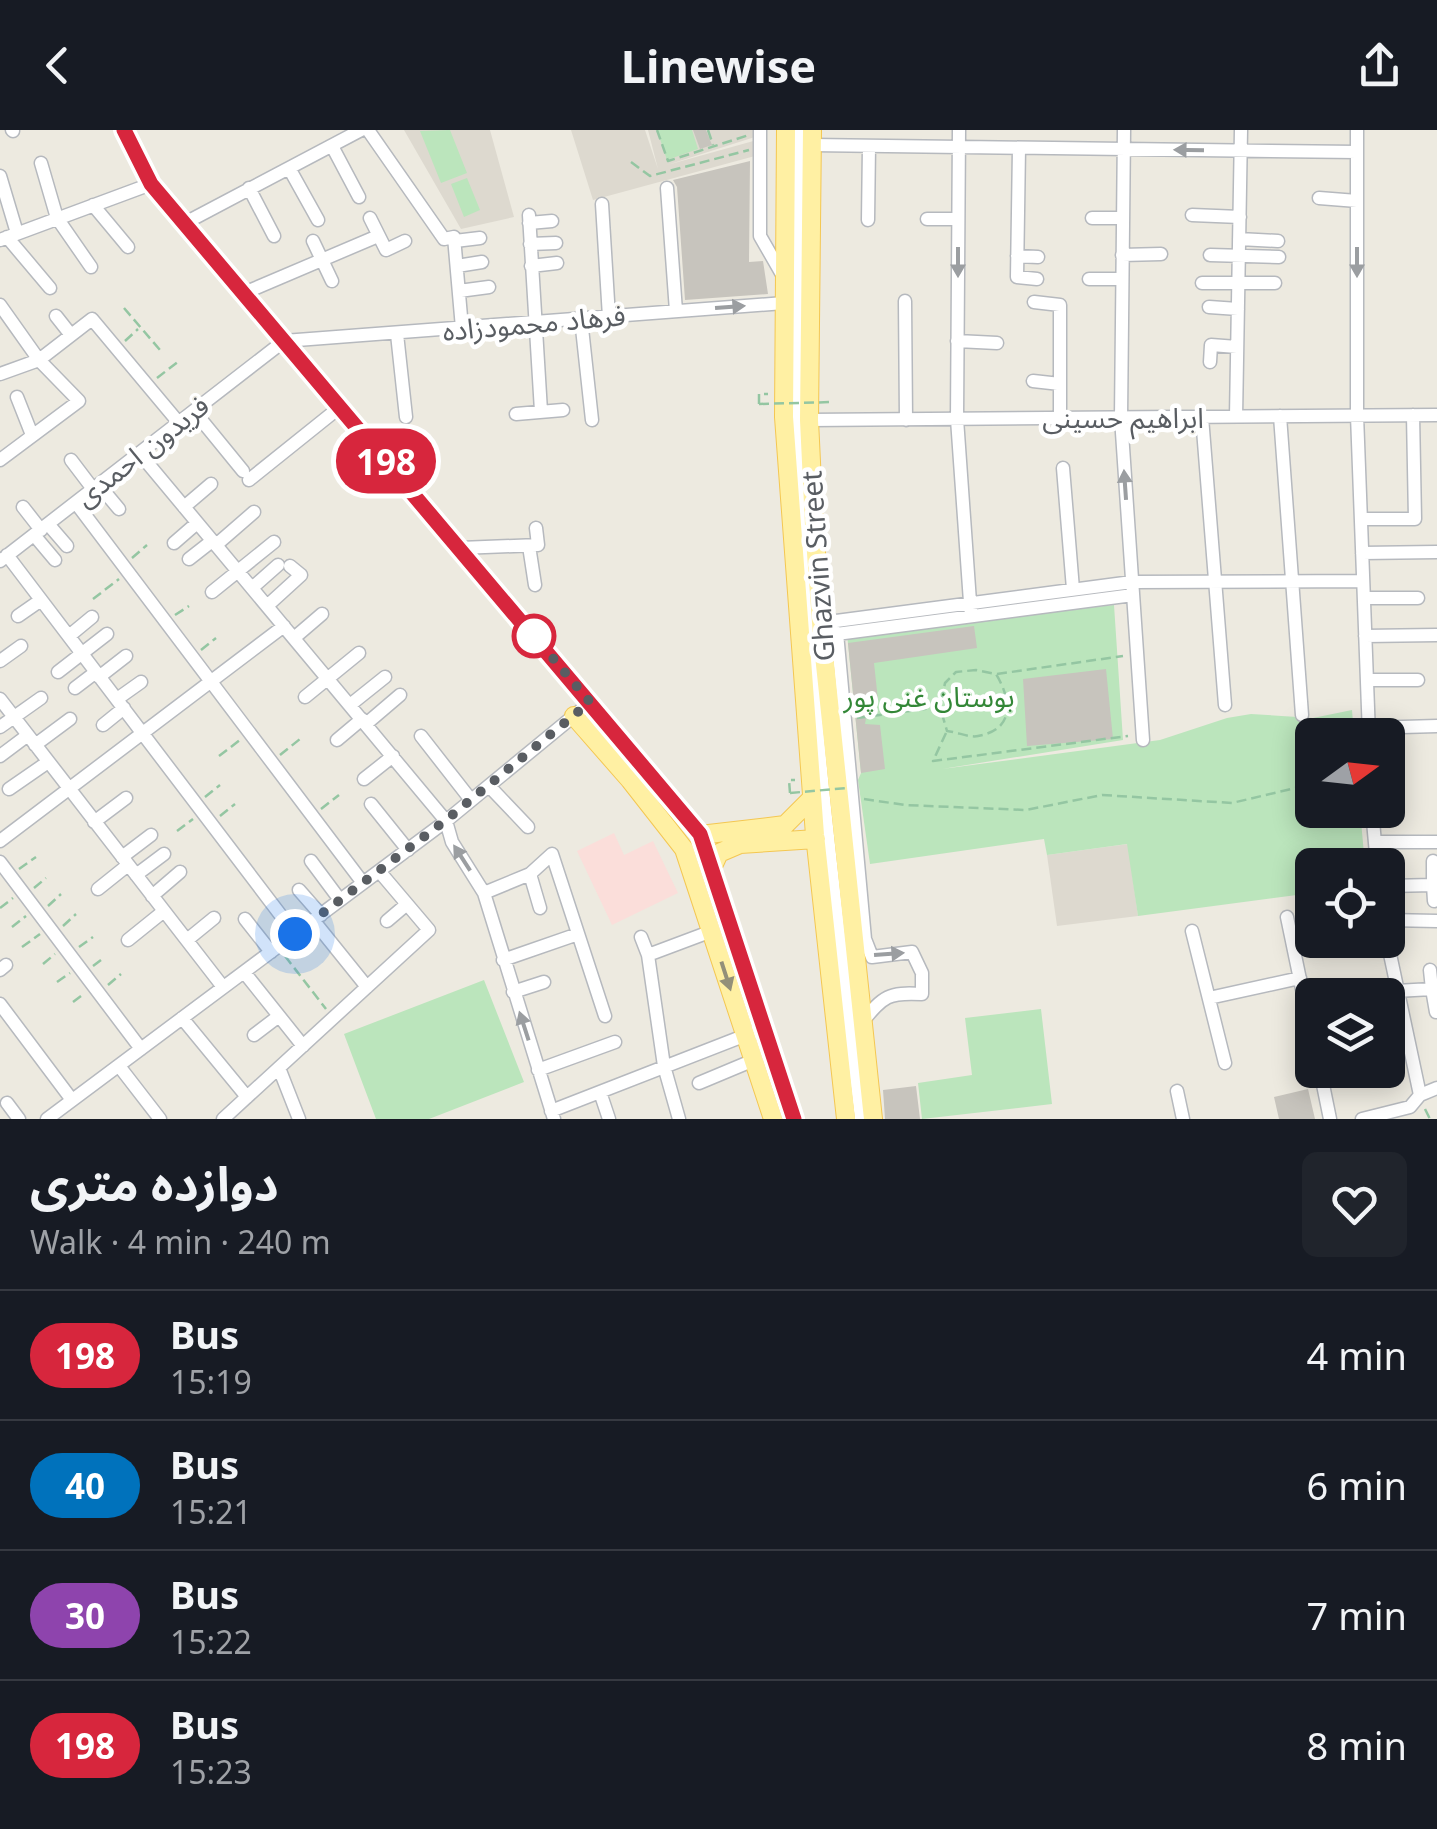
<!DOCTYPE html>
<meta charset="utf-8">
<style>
body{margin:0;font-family:"Noto Sans","Noto Sans Arabic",sans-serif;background:#20242c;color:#f1f3f6;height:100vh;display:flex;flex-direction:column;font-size:38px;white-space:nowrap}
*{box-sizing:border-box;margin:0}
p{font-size:32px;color:#9ea1a6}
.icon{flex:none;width:55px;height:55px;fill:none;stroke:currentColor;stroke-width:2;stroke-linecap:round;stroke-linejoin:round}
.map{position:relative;height:989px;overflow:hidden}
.drawer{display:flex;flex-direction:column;background:#171b24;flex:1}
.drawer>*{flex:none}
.badge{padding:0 20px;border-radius:32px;font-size:35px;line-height:65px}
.needle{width:65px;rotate:75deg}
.fabs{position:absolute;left:1295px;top:588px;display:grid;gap:20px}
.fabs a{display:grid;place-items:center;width:110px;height:110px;border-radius:15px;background:#171b24;box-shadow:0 5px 25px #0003;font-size:50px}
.you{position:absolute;width:50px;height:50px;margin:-25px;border:8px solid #fff;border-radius:50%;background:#1a73e8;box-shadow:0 0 0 15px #1a73e833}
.map>.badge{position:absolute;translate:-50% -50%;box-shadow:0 0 0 5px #fff}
.round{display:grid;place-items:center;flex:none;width:105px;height:105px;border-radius:15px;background:#20242c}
.headline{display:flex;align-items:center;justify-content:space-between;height:170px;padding:0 30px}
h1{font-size:48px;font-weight:700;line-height:75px}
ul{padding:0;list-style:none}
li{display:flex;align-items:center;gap:30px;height:130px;padding:0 30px;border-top:2px solid #363941}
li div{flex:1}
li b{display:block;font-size:38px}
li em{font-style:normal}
li .badge{min-width:110px;font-weight:700;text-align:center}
header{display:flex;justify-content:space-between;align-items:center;height:130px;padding:0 30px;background:#171b24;font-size:45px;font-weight:700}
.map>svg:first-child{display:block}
.education{fill:#ddd9cf}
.medical{fill:#fbdeda}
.green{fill:#bbe5bc}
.building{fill:#c7c4bd}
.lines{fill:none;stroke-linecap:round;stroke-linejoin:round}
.minor-casing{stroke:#b6b9be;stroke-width:15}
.major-casing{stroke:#f4c752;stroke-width:20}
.path{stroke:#94c6a2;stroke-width:2.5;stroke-dasharray:10 5;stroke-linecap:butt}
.minor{stroke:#fff;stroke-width:12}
.major{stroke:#fff0a3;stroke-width:18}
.path-bridge{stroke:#94c6a2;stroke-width:2.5;stroke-dasharray:10 5;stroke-linecap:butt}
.oneway{fill:#9b9ea1}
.oneway2{fill:#939079}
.line-casing{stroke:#fff;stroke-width:22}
.line{stroke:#d7263d;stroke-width:15}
.walk{stroke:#595d62;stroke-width:10;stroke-dasharray:0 18}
.stop-dot{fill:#fff;stroke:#d7263d;stroke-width:5}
.labels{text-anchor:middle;stroke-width:9;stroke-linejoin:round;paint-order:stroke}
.street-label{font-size:28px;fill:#595d62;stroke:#fff}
.park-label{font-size:28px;fill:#338737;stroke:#fff}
</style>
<header><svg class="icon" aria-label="back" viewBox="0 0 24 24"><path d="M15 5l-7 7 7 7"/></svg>Linewise<svg class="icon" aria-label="share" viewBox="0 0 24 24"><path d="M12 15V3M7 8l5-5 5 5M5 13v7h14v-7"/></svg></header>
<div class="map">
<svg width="1437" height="989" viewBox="0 0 1437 989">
<rect width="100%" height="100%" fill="#edeae0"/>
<path class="education" d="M404 0H490L514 87 461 99Z
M571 0H645L658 39 648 0H757L758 6 667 35 757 10 755 26 593 70Z
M1128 714 1138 786 1057 796 1047 725Z"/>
<path class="medical" d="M614 703 624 725 653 711 678 763 612 795 577 721Z"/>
<path class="green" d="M450 0 467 43 441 53 420 1Z
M657 0H692L698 19 667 30Z
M467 48 480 80 464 87 451 54Z
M1114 475 1123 610 942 639 1160 610 1227 588 1251 584 1313 588 1352 580 1354 605H1312V680H1360L1365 735H1312V763L1138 786 1127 714 1047 725 1044 709 870 734 858 650 861 643 847 504Z
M484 850 524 952 429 989H376L344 904Z
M1041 879 1052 974 922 989 918 953 972 945 965 888Z"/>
<path class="building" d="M693 0H706L712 15 700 19Z
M750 31 749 132 763 131 768 164 685 170 677 57 673 50Z
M974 496 977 518 874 533 878 570 868 577 865 594 880 595 885 639 861 643 848 513Z
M1106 539 1113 609 1027 616 1023 549Z
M916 956 920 989H885L883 960Z
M1308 959 1315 989H1279L1274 967Z"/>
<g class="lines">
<g class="minor-casing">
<path id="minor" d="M12 0 13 1
M368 0 444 109 454 107 462 198
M760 0V106L783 146
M799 0C798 114 795 227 800 341 808 558 835 774 861 989
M959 0 957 289 971 486
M1124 0 1121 288 1143 610
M1357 0V285L1369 605
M812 15 1357 22
M332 16 359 67
M1019 18 1017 147 1037 149
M41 33 57 88 91 137
M289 38 318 90
M0 46 17 103
M249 58 274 106
M667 58 676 181
M1319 68 1357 71
M602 74 609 187
M93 75 128 117
M529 85 541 281
M1192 85 1240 87
M370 88 386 120 405 111
M1092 88H1122
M927 89H958
M868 90 869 16
M185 93 361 0
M529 93 552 91
M7 107 50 158
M1239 109 1278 111
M0 110 151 54
M313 111 332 151
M455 111 480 108
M530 114 556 113
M1122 125 1161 124
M1210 125 1279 127
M1017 126 1038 127
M457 136 482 132
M531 136 557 133
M1089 149H1121
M1202 153H1275
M459 161 489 157
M244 163 378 106
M905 171 906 290
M1034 172 1060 175V288
M0 175 39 230 79 271 0 330
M1209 177 1238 179
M56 186 71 205
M581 189 592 290
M397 204 406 287
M957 211 997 213
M1210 232 1211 215 1237 217
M0 244 39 230 92 189 179 293
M1033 251 1060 254
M17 267 32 305
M194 281 243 341
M516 284 563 280
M1280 286 1302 585
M1202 287 1225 575
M1236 287 1241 0
M809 290 1437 285
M140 324 446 691 452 712 484 763 554 989
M71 330 93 359
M1063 338 1073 459
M249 350 340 277
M99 355 119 379
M76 373 363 753
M23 377 41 400
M184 377 211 354
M1361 389H1415L1413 285
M48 394 67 416
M34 405 55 430
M174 413 197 393
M216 415 254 382
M529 416 535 455
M460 418 538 415 536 398
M1362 423 1437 422
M7 425 295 804
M189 429 212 411
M0 431 284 211 784 173
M252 458 278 435
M212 462 274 412
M1364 468H1418
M267 476 301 445 290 436
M18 486 41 470
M821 493 1132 452 1363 451
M837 503 865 809 872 827 912 822 922 843V864C888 862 884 866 862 892
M829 505 1133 465
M69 506 92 487
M1365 506 1437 505
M294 508 322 484
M0 531 21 516
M58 542 107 504
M99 547 126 526
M1367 550H1418
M75 558 96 542
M305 567 359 523
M0 569 223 857
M117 569 141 552
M350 575 385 547
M366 594 400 565
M103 595 124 578
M0 597 41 568
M1368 598 1437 596
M421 606 471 670
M337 610 362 589
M35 615 70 589
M0 626 28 605
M364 649 393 626
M489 656 528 697
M9 659 48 632
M371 674 408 720
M1372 680 1377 735
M94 692 126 668
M0 711 284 496
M1375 712H1437
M122 727 151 705
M311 731 340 770
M0 732 141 919
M530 744 540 778
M136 745 164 724
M1433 755 1434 771
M1388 756 1433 755V731
M98 759 128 735
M299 760 321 785
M484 763 530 744 552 724 605 886
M152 766 180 742
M1287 787 1312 907
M245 789 271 822
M313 790 367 857
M1388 790 1437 791
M387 791 407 774
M1192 801 1225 933
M641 807 648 825 664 936 679 989
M128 810 164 781
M187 810 214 788
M1387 810 1420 965
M648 825 712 801
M503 830 578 804
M0 840 6 835
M244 842 303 916
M1432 859 1436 882
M1396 861 1432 859 1430 840
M513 862 544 852
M1209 868 1300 848
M0 874 72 970
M182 888 247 967
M254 905 279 886
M119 936 160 989
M279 938 299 989
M538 940 615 912
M1320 940 1330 989
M699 953 754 930
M1177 961 1183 989
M600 962 609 989
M7 973 19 989
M551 981 764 898
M47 989 446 691 581 580
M223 989 429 800 379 741
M1362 989 1410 977 1420 965 1437 958"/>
</g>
<g class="major-casing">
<path id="major" d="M124 0 151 54 700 705 794 989
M786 0 784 287 815 705 846 989
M812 0 809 290 814 395 822 506 873 989
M574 586 630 650 684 719 773 989
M700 705 785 695 812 668
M712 738 719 723 740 714 816 709"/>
</g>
<path class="path" d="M657 0 668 31 749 5
M708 0 713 15
M631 32 650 46 749 20
M124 178 160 220
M125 211 138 199
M157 248 179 231
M759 274V264H768
M132 428 147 415
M93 469 119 449
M175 485 189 476
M201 520 216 508
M997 544 1123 526
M857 588 940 577 947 601C957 602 970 608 978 606 1016 599 1011 569 996 544L976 540 956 542 945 553 940 577
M946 603 933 631 1128 606
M280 625 300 609
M219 626 240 610
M790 663 789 650H795
M205 667 220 655
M864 669 905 675 1026 680 1102 665 1232 673 1312 654
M321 679 339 665
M220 686 235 674
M177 701 193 689
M19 739 36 727
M34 758 46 748
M48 776 61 764
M0 778 13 768
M63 796 76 784
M12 797 26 786
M22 817 40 804
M79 817 93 807
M285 826 326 879
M43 834 55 824
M93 836 105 827
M57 852 70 843
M108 855 121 844
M73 872 85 863
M1425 979 1430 989"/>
<use href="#minor" class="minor"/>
<use href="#major" class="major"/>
<path class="path-bridge" d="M759 274 833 272
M790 663 847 658"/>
</g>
<defs><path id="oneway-solid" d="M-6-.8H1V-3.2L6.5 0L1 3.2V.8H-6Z" transform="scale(2.5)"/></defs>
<g class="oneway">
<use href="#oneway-solid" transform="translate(1189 20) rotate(-179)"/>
<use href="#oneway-solid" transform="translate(958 132) rotate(90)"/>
<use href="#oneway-solid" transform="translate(1357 132) rotate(90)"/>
<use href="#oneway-solid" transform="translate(730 177) rotate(-4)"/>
<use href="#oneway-solid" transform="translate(1125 355) rotate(-94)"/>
<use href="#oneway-solid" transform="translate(462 728) rotate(-123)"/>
<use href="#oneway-solid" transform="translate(889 824) rotate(-4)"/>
<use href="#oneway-solid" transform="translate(524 896) rotate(-108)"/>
</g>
<use class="oneway2" href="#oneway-solid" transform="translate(726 846) rotate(72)"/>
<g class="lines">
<g class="line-casing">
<path id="line" d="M124 0 151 54 700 704 794 989"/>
</g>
<use href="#line" class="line"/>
<path class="walk" d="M295 804 446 690 590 572 534 506"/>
</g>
<circle class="stop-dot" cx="534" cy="506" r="20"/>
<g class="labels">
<g class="street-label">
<text transform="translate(534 193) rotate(-5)" y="10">فرهاد محمودزاده</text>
<text x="1123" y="298">ابراهیم حسینی</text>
<text transform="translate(142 321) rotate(-38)" y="10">فریدون احمدی</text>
<text transform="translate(818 436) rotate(-94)" y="10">Ghazvin Street</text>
</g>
<g class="park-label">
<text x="929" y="577">بوستان غنی پور</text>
</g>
</g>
</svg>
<div class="fabs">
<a><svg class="needle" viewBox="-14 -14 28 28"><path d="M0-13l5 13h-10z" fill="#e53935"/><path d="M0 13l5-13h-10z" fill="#9ea1a6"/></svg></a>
<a><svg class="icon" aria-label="locate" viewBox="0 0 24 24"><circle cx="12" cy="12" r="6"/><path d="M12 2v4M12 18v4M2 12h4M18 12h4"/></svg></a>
<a><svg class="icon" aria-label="layers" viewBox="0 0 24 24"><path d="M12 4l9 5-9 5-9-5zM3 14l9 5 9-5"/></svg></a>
</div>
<div class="you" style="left:295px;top:804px"></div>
<b class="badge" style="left:386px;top:331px;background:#d7263d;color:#fff">198</b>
</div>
<section class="drawer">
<div class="headline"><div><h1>دوازده متری</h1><p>Walk · 4 min · 240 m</p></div><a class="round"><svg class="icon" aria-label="heart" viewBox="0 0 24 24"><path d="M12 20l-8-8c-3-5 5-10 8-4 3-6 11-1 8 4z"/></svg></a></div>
<ul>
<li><span class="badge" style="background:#d7263d;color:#fff">198</span><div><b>Bus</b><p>15:19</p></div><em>4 min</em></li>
<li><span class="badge" style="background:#0072bc;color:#fff">40</span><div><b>Bus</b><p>15:21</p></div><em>6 min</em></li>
<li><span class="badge" style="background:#8e44ad;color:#fff">30</span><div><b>Bus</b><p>15:22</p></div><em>7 min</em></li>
<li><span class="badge" style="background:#d7263d;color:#fff">198</span><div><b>Bus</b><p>15:23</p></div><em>8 min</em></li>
</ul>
</section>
